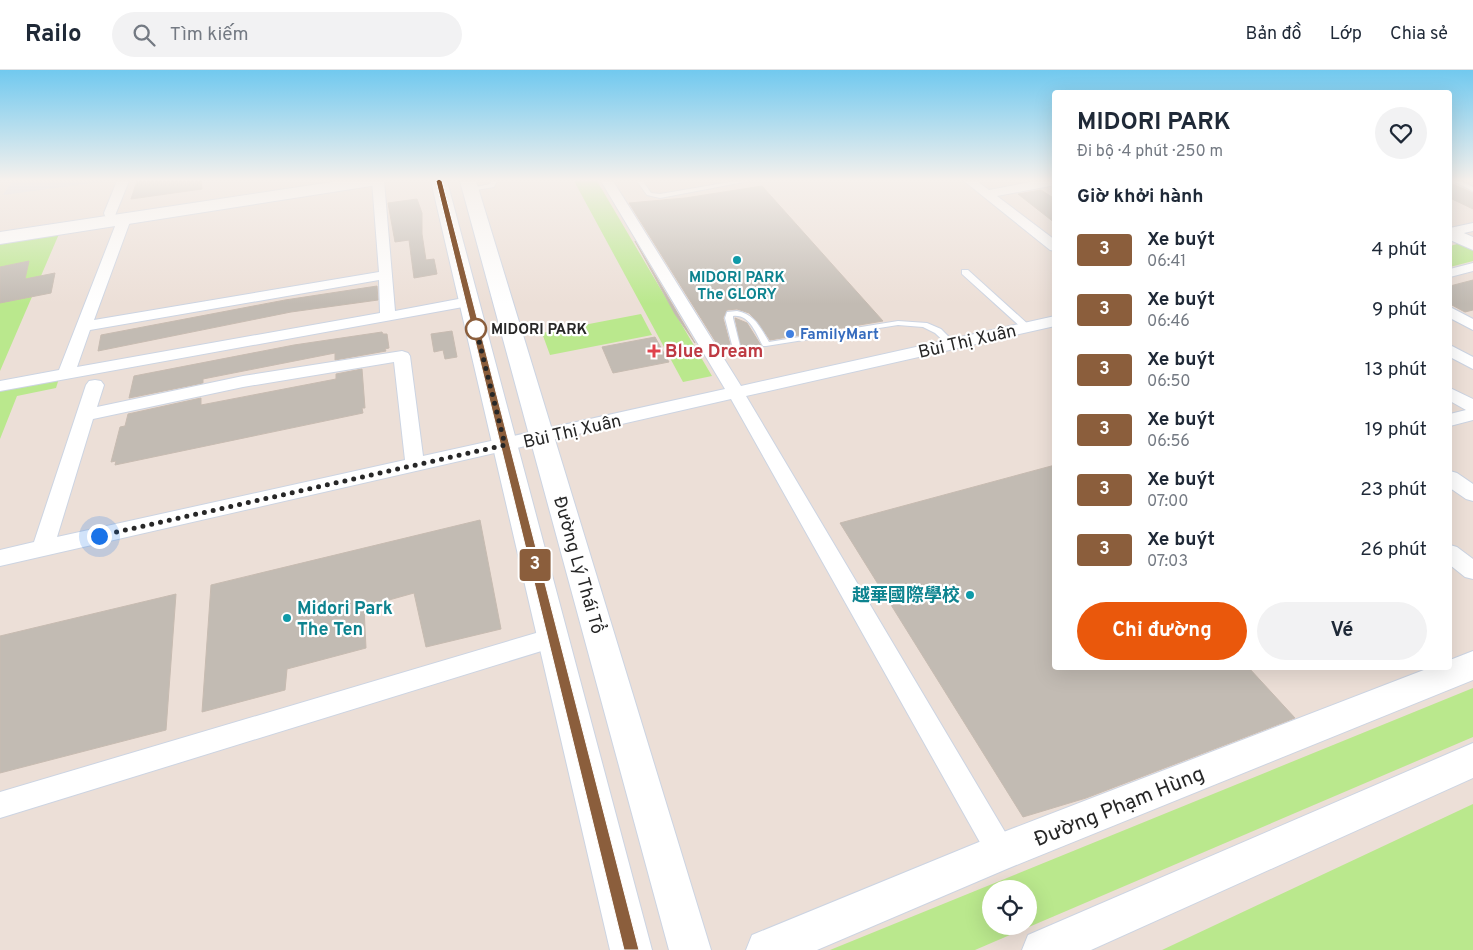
<!DOCTYPE html>
<html lang="vi">
<meta charset="utf-8">
<style>
body{margin:0;font-family:Overpass,"Noto Sans SC",sans-serif;background:#f2f2f3;color:#1f2937;height:100vh;display:flex;flex-direction:column;font-size:19px;white-space:nowrap}
*{box-sizing:border-box;margin:0}
p{font-size:16px;color:#747a83}
.icon{flex:none;width:28px;height:28px;fill:none;stroke:currentColor;stroke-width:2;stroke-linecap:round;stroke-linejoin:round}
.map{position:relative;flex:1;overflow:hidden}
.drawer{position:absolute;left:1052px;top:20px;width:400px;height:580px;display:flex;flex-direction:column;background:#fff;border-radius:5px;box-shadow:0 5px 20px #0002}
.drawer>*{flex:none}
.badge{padding:0 10px;border-radius:4px;font-size:18px;line-height:32px}
.fabs{position:absolute;left:982px;top:810px;display:grid;gap:10px}
.fabs a{display:grid;place-items:center;width:55px;height:55px;border-radius:50%;background:#fff;box-shadow:0 5px 20px #0002;font-size:25px}
.you{position:absolute;width:25px;height:25px;margin:-12px;border:4px solid #fff;border-radius:50%;background:#1a73e8;box-shadow:0 0 0 8px #1a73e833}
.map>.badge{position:absolute;translate:-50% -50%;box-shadow:0 0 0 2px #fff}
h2{padding:0 25px;font-size:19px;line-height:45px}
.round{display:grid;place-items:center;flex:none;width:52px;height:52px;border-radius:26px;background:#f2f2f3}
.overview{display:flex;align-items:center;justify-content:space-between;height:85px;padding:0 25px}
h1{font-size:24px;font-weight:700;line-height:38px}
.button{display:flex;gap:10px;margin-top:auto;padding:10px 25px}
.button a{flex:1;height:58px;border-radius:30px;background:#ea580c;color:#fff;font-size:20px;font-weight:700;line-height:58px;text-align:center}
.button a+a{background:#f2f2f3;color:#1f2937}
ul{padding:0;list-style:none}
li{display:flex;align-items:center;gap:15px;height:60px;padding:0 25px}
li div{flex:1}
li b{display:block;font-size:19px}
li em{font-style:normal}
li .badge{min-width:55px;font-weight:700;text-align:center}
header{display:flex;align-items:center;gap:30px;box-sizing:border-box;height:70px;padding:0 25px;background:#fff;border-bottom:1px solid #e0e1e3}
header strong{font-size:24px}
nav{display:flex;gap:28px;margin-inline-start:auto;font-size:18px}
.search{width:350px;height:45px;background:#f2f2f3;display:flex;align-items:center;gap:12px;box-sizing:border-box;padding:0 18px;border-radius:28px;color:#747a83;font-size:19px}
.map>svg:first-child{display:block}
.industrial{fill:#dad8e3}
.green{fill:#bae88d;fill-rule:evenodd}
.building{fill:#c2bbb3;stroke:#c7bbb1}
.lines{fill:none;stroke-linecap:round;stroke-linejoin:round}
.lane-casing{stroke:#ccd4e2;stroke-width:2}
.street-casing{stroke:#ccd4e2;stroke-width:2}
.secondary-casing{stroke:#ccd4e2;stroke-width:2}
.lane{fill:#fff;fill-rule:evenodd}
.street{fill:#fff;fill-rule:evenodd}
.secondary{fill:#fff;fill-rule:evenodd}
.line{fill:#8b5e3c;stroke:#fff}
.walk{stroke:#272727;stroke-width:5;stroke-dasharray:0 9}
.culture-dot{fill:#0f9aa8;stroke:#fff;stroke-width:2}
.stop-dot{fill:#fff;stroke:#8b5e3c;stroke-width:2.5}
.shop-dot{fill:#3f7fe0;stroke:#fff;stroke-width:2}
.health-dot{fill:#e0444e;stroke:#fff;stroke-width:2}
.labels{text-anchor:middle;stroke-width:4.5;stroke-linejoin:round;paint-order:stroke}
.far-culture-label{font-size:15px;font-weight:bold;fill:#0d838f;stroke:#fff}
.far-stop-label{font-size:15px;font-weight:bold;fill:#272727;stroke:#fff;text-anchor:start}
.far-shop-label{font-size:15px;font-weight:bold;fill:#366cbe;stroke:#fff;text-anchor:start}
.street-label{font-size:18px;fill:#272727;stroke:#fff}
.health-label{font-size:18px;font-weight:bold;fill:#be3a42;stroke:#fff;text-anchor:start}
.culture-label{font-size:18px;font-weight:bold;fill:#0d838f;stroke:#fff;text-anchor:end}
.near-street-label{font-size:21px;fill:#272727;stroke:#fff}
</style>
<header>
<strong>Railo</strong>
<div class="search"><svg class="icon" aria-label="search" viewBox="0 0 24 24"><circle cx="10" cy="10" r="6"/><path d="M15 15l6 6"/></svg>Tìm kiếm</div>
<nav><a>Bản đồ</a><a>Lớp</a><a>Chia sẻ</a></nav>
</header>
<div class="map">
<svg width="1473" height="880" viewBox="0 0 1473 880">
<rect width="100%" height="100%" fill="#ecdfd7"/>
<path class="industrial" d="M12 111H108L3 125Z"/>
<path class="green" d="M574 111H597L712 306 683 312Z
M59 164 0 301V173Z
M1461 173 1473 179V191L1450 197V176Z
M641 244 652 265 550 285 542 263Z
M61 302 56 318 17 326 0 369V312Z
M1473 618V667L975 880H830ZM991 819H1029V856H991Z
M1473 734V880H1162Z"/>
<path class="building" d="M137 111H201L202 119 131 129Z
M1450 113 1473 123V139L1450 128Z
M762 116 883 251 770 270 757 251 749 243 737 239 727 240 723 248 730 274 719 277 629 133 685 128Z
M1041 120 1055 129V153L1018 124Z
M417 129 422 143V164L426 190 434 189 437 204 414 208 409 170 395 172 388 133Z
M635 171 695 273 675 244Z
M29 191 25 209 55 203 51 223 0 233V197Z
M1473 210V240L1465 242 1450 234V216Z
M377 216 378 230 291 242 98 281 101 265 285 230Z
M735 248 747 253 762 277 749 282 741 278Z
M452 261 457 287 445 289 443 280 434 282 431 264Z
M382 262 383 264H387L389 278 385 279 386 281 335 290V283L203 309V313L129 328 134 306 294 275Z
M655 267 669 292 613 303 602 277Z
M362 299 365 338H362L363 343 115 395 116 391 111 392 120 357 125 356 128 344 201 328V335L336 309V304Z
M1055 395V598H1249L1295 648 1086 728 1023 747 840 453Z
M480 450 501 559 426 577 414 523 364 537 366 578 287 599 285 620 202 642 211 515Z
M176 524 166 660 0 703V566Z"/>
<g class="lines">
<g class="lane-casing">
<path id="lane" d="M491 111H497L494 117 470 121 467 119 490 114Z
M637 111H643L651 123 660 124 736 111H749L660 128 647 125Z
M1453 111H1461L1473 117V121Z
M962 200H968L1030 256V260H1024L962 204Z
M737 241C754 244 760 257 769 272L898 251 927 253 941 259 956 274 955 276H949L935 263 923 257 898 255 766 276H763C756 264 750 244 733 246V248L740 276 739 278 712 285H709V281L732 275 725 248 727 242Z"/>
</g>
<g class="street-casing">
<path id="street" d="M117 111H129L116 143 115 146H105L104 143Z
M372 111H384L395 241 469 227 474 229 477 232 474 235 0 321V311L59 300 119 146 124 145 131 149 94 250 379 202ZM379 210 380 243 77 297 90 260Z
M601 111H613L741 316 1055 246V256L746 326 1011 772 1015 782 1011 792 1001 796 991 792 731 329 0 496V480L34 472 86 315 89 311 95 310 101 311 104 315 97 337 243 306 402 281 408 283 410 286 423 386 725 319ZM394 292 405 390 57 467 93 349 243 317Z
M964 111H977L989 120 1036 111H1055V115L997 126 1055 170V181L1050 180Z
M1473 153V161L1450 166V158Z
M1473 193V201L1450 207V199Z
M1450 237 1473 249V260L1450 248Z
M1450 275 1473 287V299L1450 287Z
M1450 318 1473 329V350L1450 356V344L1466 340 1450 331Z
M1450 401 1457 403 1473 414V431L1466 429 1450 418Z
M1450 475 1457 477 1473 489V509L1465 507 1450 495Z
M553 558 561 561 565 568 561 575 0 748V722Z"/>
</g>
<g class="secondary-casing">
<path id="secondary" d="M339 111H379L377 115 371 116 0 174V162Z
M431 111H447L652 880H610Z
M460 111H476L711 880H669Z
M1450 157 1473 167V180L1450 170Z
M1473 581V610L1009 798 817 880H746L752 865 1001 763 1429 598H1450V590Z
M1473 673V708L1091 880H1022L1028 865Z"/>
</g>
<use href="#lane" class="lane"/>
<use href="#street" class="street"/>
<use href="#secondary" class="secondary"/>
</g>
<linearGradient id="sky" x2="0" y2="1"><stop stop-color="#71c9ef"/><stop offset="0.47" stop-color="#f6f1ed"/><stop offset="1" stop-color="#f6f1ed" stop-opacity="0"/></linearGradient>
<rect width="1473" height="234" fill="url(#sky)"/>
<path class="line" d="M439 109 442 111 639 880H624L436 111Z"/>
<g class="lines">
<path class="walk" d="M99 466 505 375 476 259"/>
</g>
<g class="culture-dot">
<circle cx="737" cy="190" r="5"/>
<circle cx="970" cy="525" r="5"/>
<circle cx="287" cy="548" r="5"/>
</g>
<circle class="stop-dot" cx="476" cy="259" r="10"/>
<circle class="shop-dot" cx="790" cy="264" r="5"/>
<path class="health-dot" d="M651.5 273.5h5v5h5v5h-5v5h-5v-5h-5v-5h5z"/>
<g class="labels">
<g class="far-culture-label">
<text x="737" y="212">MIDORI PARK<tspan x="737" dy="17">The GLORY</tspan></text>
</g>
<g class="far-stop-label">
<text x="491" y="264">MIDORI PARK</text>
</g>
<g class="far-shop-label">
<text x="800" y="269">FamilyMart</text>
</g>
<g class="street-label">
<text transform="translate(967 271) rotate(-13)" y="6">Bùi Thị Xuân</text>
<text transform="translate(572 361) rotate(-13)" y="6">Bùi Thị Xuân</text>
<text transform="translate(579 495) rotate(74)" y="6">Đường Lý Thái Tổ</text>
</g>
<g class="health-label">
<text x="665" y="287">Blue Dream</text>
</g>
<g class="culture-label">
<text x="960" y="531">越華國際學校</text>
<text x="297" y="544" text-anchor="start">Midori Park<tspan x="297" dy="21">The Ten</tspan></text>
</g>
<g class="near-street-label">
<text transform="translate(1119 736) rotate(-22)" y="7">Đường Phạm Hùng</text>
</g>
</g>
</svg>
<div class="fabs">
<a><svg class="icon" aria-label="locate" viewBox="0 0 24 24"><circle cx="12" cy="12" r="6"/><path d="M12 2v4M12 18v4M2 12h4M18 12h4"/></svg></a>
</div>
<div class="you" style="left:99px;top:466px"></div>
<b class="badge" style="left:535px;top:495px;background:#8b5e3c;color:#fff">3</b>
<section class="drawer">
<div class="overview"><div><h1>MIDORI PARK</h1><p>Đi bộ · 4 phút · 250 m</p></div><a class="round"><svg class="icon" aria-label="heart" viewBox="0 0 24 24"><path d="M12 20l-8-8c-3-5 5-10 8-4 3-6 11-1 8 4z"/></svg></a></div>
<h2>Giờ khởi hành</h2>
<ul>
<li><span class="badge" style="background:#8b5e3c;color:#fff">3</span><div><b>Xe buýt</b><p>06:41</p></div><em>4 phút</em></li>
<li><span class="badge" style="background:#8b5e3c;color:#fff">3</span><div><b>Xe buýt</b><p>06:46</p></div><em>9 phút</em></li>
<li><span class="badge" style="background:#8b5e3c;color:#fff">3</span><div><b>Xe buýt</b><p>06:50</p></div><em>13 phút</em></li>
<li><span class="badge" style="background:#8b5e3c;color:#fff">3</span><div><b>Xe buýt</b><p>06:56</p></div><em>19 phút</em></li>
<li><span class="badge" style="background:#8b5e3c;color:#fff">3</span><div><b>Xe buýt</b><p>07:00</p></div><em>23 phút</em></li>
<li><span class="badge" style="background:#8b5e3c;color:#fff">3</span><div><b>Xe buýt</b><p>07:03</p></div><em>26 phút</em></li>
</ul>
<div class="button"><a>Chỉ đường</a><a>Vé</a></div>
</section>
</div>
